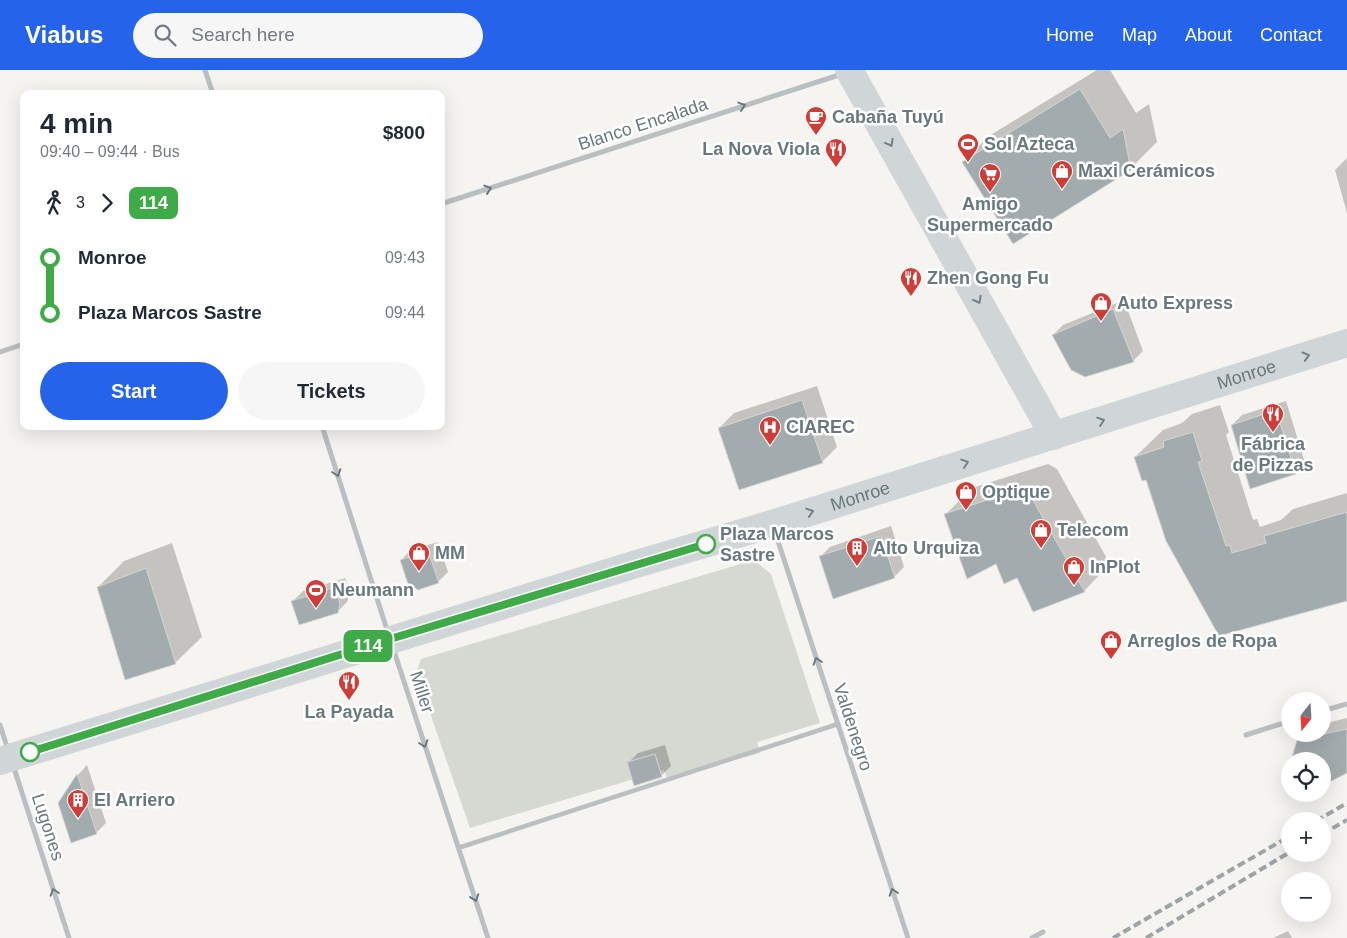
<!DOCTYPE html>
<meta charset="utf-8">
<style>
body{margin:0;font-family:Arial,sans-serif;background:#f6f6f7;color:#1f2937;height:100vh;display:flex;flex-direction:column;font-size:19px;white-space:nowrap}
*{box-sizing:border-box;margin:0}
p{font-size:16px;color:#747a83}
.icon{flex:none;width:28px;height:28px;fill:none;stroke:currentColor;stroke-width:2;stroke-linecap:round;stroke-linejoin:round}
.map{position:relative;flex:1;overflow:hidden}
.side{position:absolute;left:20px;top:20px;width:425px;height:340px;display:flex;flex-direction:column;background:#fff;border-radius:10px;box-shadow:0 5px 20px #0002}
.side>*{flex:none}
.badge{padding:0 10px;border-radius:8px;font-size:18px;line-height:32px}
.needle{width:32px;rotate:198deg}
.fabs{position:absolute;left:1281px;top:622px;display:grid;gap:10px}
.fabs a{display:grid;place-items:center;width:50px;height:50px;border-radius:50%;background:#fff;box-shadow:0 5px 20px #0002;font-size:25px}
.map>.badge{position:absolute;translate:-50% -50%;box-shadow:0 0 0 2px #fff}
.legs{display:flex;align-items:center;gap:8px;height:55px;padding:0 20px;font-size:16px}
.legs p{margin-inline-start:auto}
.head{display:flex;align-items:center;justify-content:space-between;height:85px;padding:0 20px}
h1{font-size:28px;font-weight:600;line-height:38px}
.button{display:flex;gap:10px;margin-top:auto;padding:10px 20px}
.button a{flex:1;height:58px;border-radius:30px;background:#2563eb;color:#fff;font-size:20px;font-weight:600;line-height:58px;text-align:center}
.button a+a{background:#f6f6f7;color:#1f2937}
ul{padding:0 20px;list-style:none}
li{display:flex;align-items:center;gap:18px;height:55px;font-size:19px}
li i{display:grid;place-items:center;width:8px;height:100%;margin:0 6px;background:currentColor}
li i::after{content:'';width:12px;height:12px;margin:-6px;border:4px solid;border-radius:50%;background:#fff}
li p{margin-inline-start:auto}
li:first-child i{background:linear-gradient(#0000 50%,currentColor 0)}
li:last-child i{background:linear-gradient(currentColor 50%,#0000 0)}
header{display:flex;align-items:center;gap:30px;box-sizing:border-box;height:70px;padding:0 25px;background:#2563eb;color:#fff}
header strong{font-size:24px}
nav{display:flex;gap:28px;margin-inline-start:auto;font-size:18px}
.search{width:350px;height:45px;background:#f6f6f7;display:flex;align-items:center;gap:12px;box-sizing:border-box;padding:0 18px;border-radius:28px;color:#747a83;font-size:19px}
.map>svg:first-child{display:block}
.green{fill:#d5d9d1}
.shadow{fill:#0003}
.building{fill:#a2abae;stroke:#d6d6d4}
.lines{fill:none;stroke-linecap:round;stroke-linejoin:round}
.pedestrian{stroke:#babfc1;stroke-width:4.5}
.minor{stroke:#babfc1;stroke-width:5}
.secondary{stroke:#d0d5d7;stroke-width:28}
.rail{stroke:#9ca4a7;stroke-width:4;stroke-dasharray:8 4;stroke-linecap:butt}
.oneway{stroke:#67797f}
.oneway2{stroke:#728288}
.line-1-casing{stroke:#fff;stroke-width:11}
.line-1{stroke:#3fab48;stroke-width:8}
.stop-1-dot{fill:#fff;stroke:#3fab48;stroke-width:2.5}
.labels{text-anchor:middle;stroke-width:5;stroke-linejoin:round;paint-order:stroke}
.poi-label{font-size:18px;font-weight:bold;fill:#67797f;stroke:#fff;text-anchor:start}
.street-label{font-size:18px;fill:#67797f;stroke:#fff}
.stop-label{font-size:18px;font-weight:bold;fill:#67797f;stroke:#fff;text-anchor:start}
</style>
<header>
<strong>Viabus</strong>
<div class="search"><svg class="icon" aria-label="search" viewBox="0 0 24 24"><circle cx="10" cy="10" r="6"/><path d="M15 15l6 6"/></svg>Search here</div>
<nav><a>Home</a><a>Map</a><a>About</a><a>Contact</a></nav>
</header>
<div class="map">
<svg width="1347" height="868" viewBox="0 0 1347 868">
<rect width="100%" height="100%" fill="#f5f4f1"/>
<path class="green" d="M754 490 771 504 820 653 757 672 760 683 667 709 664 700 470 758 416 603 421 589Z"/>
<path class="shadow" d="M1097 0H1110L1136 43 1149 34 1157 72 1130 99 963 92 989 66Z
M1347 88V143L1335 100Z
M1124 230 1143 281 1133 291 1053 265 1063 255Z
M817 316 837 377 822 392 719 358 734 343Z
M1286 331 1305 393 1295 403 1232 355 1242 345Z
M1220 335 1229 362 1226 365 1253 450 1257 449 1260 457 1281 450 1293 439 1347 423V530L1219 565 1147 408 1135 387 1163 360 1182 353 1192 344Z
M1048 394 1057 399 1110 494 1084 521 1018 507 997 493 946 444 972 418Z
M891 456 904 497 894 507 820 487 830 477Z
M438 472 448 502 438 512 401 490 411 480Z
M172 473 202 567 175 593 98 517 124 491Z
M345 508 350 524 347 532 337 542 293 531 303 521Z
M1347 648V702L1322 691H1299L1294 683 1298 671 1305 664H1322V654Z
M665 675 671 696 661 706 628 693 638 683Z
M87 695 106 753 96 763 60 733 78 705Z
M1288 861 1292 868H1273Z"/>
<path class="building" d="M1080 19 1110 68 1123 59 1131 100 1013 174 962 92Z
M1113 239 1134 292 1085 307 1071 300 1052 265Z
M802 330 823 393 739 420 718 358Z
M1276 340 1296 404 1250 419 1231 355Z
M1193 362 1202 391 1198 392 1226 476 1230 475 1232 483 1266 473 1264 466 1347 442V531L1219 566 1166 471 1146 410 1142 411 1134 387 1164 377 1163 371Z
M1021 419 1030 425 1085 522 1033 542 1017 508 1004 514 996 494 967 509 944 444Z
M881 466 895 508 833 529 819 486Z
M428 481 439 513 418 520 408 514 400 490Z
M146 498 176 594 125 610 97 517Z
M335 517 340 534 338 543 299 555 291 531Z
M1347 659V703L1322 716V691H1291L1297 670Z
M655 684 662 707 634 716 627 692Z
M77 704 97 764 71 773 58 733Z"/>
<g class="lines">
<path class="pedestrian" d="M458 778 838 654"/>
<path class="minor" d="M205 0 213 24
M441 134 842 4
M0 282 24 274
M322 356 388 563
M775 462 908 868
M393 578 488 868
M1322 641 1347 634
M0 655 8 680
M1246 665 1290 651
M13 695 69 868
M1032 868 1043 862"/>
<g class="secondary">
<path d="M849 0 1054 366"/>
<path id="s1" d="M0 691 633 495 772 454 1347 273"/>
</g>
<path class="rail" d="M1316 751 1347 733
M1322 764 1347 750
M1113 868 1290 766
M1146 868 1290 782"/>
</g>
<defs><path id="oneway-chevron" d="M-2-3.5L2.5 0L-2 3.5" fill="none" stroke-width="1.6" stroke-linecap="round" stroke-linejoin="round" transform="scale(1.25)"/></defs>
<g class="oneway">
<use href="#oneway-chevron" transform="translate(742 36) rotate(-18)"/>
<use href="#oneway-chevron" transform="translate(488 119) rotate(-18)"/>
<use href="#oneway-chevron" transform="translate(337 403) rotate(72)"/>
<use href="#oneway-chevron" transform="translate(817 591) rotate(-108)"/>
<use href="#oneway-chevron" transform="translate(424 674) rotate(72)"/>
<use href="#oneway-chevron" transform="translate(54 822) rotate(-108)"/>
<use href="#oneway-chevron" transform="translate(893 822) rotate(-108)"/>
<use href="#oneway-chevron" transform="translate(475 828) rotate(71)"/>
</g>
<g class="oneway2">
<use href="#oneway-chevron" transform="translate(890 73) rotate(61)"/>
<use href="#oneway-chevron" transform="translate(978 230) rotate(61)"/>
<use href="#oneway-chevron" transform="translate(1306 286) rotate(-17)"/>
<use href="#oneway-chevron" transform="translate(1101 351) rotate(-19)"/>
<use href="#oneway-chevron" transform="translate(965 393) rotate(-18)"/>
<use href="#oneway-chevron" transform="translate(810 442) rotate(-18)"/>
</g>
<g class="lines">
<g class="line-1-casing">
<path id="line-1" d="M30 682 390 569 706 474"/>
</g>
<use href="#line-1" class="line-1"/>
</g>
<defs>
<g id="cafe-pin" transform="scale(1.125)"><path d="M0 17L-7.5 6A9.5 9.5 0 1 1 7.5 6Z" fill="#ce3e38" stroke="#fff"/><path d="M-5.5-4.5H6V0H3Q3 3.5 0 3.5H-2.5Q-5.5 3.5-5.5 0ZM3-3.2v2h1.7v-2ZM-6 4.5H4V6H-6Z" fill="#fff"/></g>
<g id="stadium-pin" transform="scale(1.125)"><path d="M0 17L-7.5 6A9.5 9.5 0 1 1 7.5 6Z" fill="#ce3e38" stroke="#fff"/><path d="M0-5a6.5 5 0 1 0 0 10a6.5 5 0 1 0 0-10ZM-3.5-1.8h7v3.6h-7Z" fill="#fff"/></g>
<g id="restaurant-pin" transform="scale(1.125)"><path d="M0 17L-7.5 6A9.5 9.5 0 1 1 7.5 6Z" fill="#ce3e38" stroke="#fff"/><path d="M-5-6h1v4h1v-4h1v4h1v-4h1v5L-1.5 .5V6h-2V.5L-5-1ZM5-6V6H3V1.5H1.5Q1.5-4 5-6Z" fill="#fff"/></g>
<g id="shop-pin" transform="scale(1.125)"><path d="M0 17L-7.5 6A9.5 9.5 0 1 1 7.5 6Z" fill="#ce3e38" stroke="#fff"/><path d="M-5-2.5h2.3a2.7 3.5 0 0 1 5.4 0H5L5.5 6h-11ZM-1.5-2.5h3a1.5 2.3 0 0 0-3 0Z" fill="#fff"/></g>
<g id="supermarket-pin" transform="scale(1.125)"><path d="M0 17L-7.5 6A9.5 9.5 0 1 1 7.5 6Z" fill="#ce3e38" stroke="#fff"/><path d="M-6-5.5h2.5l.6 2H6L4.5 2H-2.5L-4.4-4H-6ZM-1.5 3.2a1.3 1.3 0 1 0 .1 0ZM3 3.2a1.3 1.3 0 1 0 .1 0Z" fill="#fff"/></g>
<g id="hospital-pin" transform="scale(1.125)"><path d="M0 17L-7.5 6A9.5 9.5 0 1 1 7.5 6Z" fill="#ce3e38" stroke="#fff"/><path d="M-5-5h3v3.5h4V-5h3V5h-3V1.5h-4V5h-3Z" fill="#fff"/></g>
<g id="building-pin" transform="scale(1.125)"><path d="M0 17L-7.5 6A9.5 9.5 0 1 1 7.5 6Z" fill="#ce3e38" stroke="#fff"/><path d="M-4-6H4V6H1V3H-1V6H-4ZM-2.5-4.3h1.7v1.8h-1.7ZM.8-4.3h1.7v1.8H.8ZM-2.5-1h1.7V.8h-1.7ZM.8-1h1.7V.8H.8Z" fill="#fff"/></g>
</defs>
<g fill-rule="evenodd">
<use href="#cafe-pin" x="816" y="47"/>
<use href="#stadium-pin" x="968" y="74"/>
<use href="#restaurant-pin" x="836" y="79"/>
<use href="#shop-pin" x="1062" y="101"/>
<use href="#supermarket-pin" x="990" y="104"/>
<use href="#restaurant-pin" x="911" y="208"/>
<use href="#shop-pin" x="1101" y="233"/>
<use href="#restaurant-pin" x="1273" y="344"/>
<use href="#hospital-pin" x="770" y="357"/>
<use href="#shop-pin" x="966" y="422"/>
<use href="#shop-pin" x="1041" y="460"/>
<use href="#building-pin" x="857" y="478"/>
<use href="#shop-pin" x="419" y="483"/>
<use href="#shop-pin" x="1074" y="497"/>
<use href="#stadium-pin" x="316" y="520"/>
<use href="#shop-pin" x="1111" y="571"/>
<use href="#restaurant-pin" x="349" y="612"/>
<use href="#building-pin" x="78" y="730"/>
</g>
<g class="stop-1-dot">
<circle cx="706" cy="474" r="9"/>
<circle cx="30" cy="682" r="9"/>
</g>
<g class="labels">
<g class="poi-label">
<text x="832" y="53">Cabaña Tuyú</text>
<text x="984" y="80">Sol Azteca</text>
<text x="820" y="85" text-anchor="end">La Nova Viola</text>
<text x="1078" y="107">Maxi Cerámicos</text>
<text x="990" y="140" text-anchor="middle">Amigo<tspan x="990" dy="21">Supermercado</tspan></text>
<text x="927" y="214">Zhen Gong Fu</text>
<text x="1117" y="239">Auto Express</text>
<text x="786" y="363">CIAREC</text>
<text x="1273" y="380" text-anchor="middle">Fábrica<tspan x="1273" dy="21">de Pizzas</tspan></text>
<text x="982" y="428">Optique</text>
<text x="1057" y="466">Telecom</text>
<text x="873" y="484">Alto Urquiza</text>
<text x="435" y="489">MM</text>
<text x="1090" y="503">InPlot</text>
<text x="332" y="526">Neumann</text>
<text x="1127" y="577">Arreglos de Ropa</text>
<text x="349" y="648" text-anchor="middle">La Payada</text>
<text x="94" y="736">El Arriero</text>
</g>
<g class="street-label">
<text transform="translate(643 54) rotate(-18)" y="6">Blanco Encalada</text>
<text dy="6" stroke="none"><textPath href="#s1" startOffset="1305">Monroe</textPath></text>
<text dy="6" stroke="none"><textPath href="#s1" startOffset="900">Monroe</textPath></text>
<text transform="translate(422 622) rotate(72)" y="6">Miller</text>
<text transform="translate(853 657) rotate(72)" y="6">Valdenegro</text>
<text transform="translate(48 757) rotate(72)" y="6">Lugones</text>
</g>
<g class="stop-label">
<text x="720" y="470">Plaza Marcos<tspan x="720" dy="21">Sastre</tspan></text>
</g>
</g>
</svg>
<div class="fabs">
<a><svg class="needle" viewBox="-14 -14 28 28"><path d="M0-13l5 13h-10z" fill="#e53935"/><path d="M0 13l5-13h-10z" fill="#747a83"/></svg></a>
<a><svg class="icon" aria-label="locate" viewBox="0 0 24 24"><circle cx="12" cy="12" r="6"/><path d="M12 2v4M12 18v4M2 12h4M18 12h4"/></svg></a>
<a>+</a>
<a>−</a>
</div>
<b class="badge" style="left:368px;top:576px;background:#3fab48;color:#fff">114</b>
<section class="side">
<div class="head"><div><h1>4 min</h1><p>09:40 – 09:44 · Bus</p></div><b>$800</b></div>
<div class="legs"><svg class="icon" aria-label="walk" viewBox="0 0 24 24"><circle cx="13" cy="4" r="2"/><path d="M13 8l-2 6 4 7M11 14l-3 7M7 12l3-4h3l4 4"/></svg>3<svg class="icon" aria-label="forward" viewBox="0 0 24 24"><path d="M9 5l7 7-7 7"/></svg><b class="badge" style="background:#3fab48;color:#fff">114</b></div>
<ul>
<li><i style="color:#3fab48"></i><b>Monroe</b><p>09:43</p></li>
<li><i style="color:#3fab48"></i><b>Plaza Marcos Sastre</b><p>09:44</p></li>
</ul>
<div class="button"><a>Start</a><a>Tickets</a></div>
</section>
</div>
